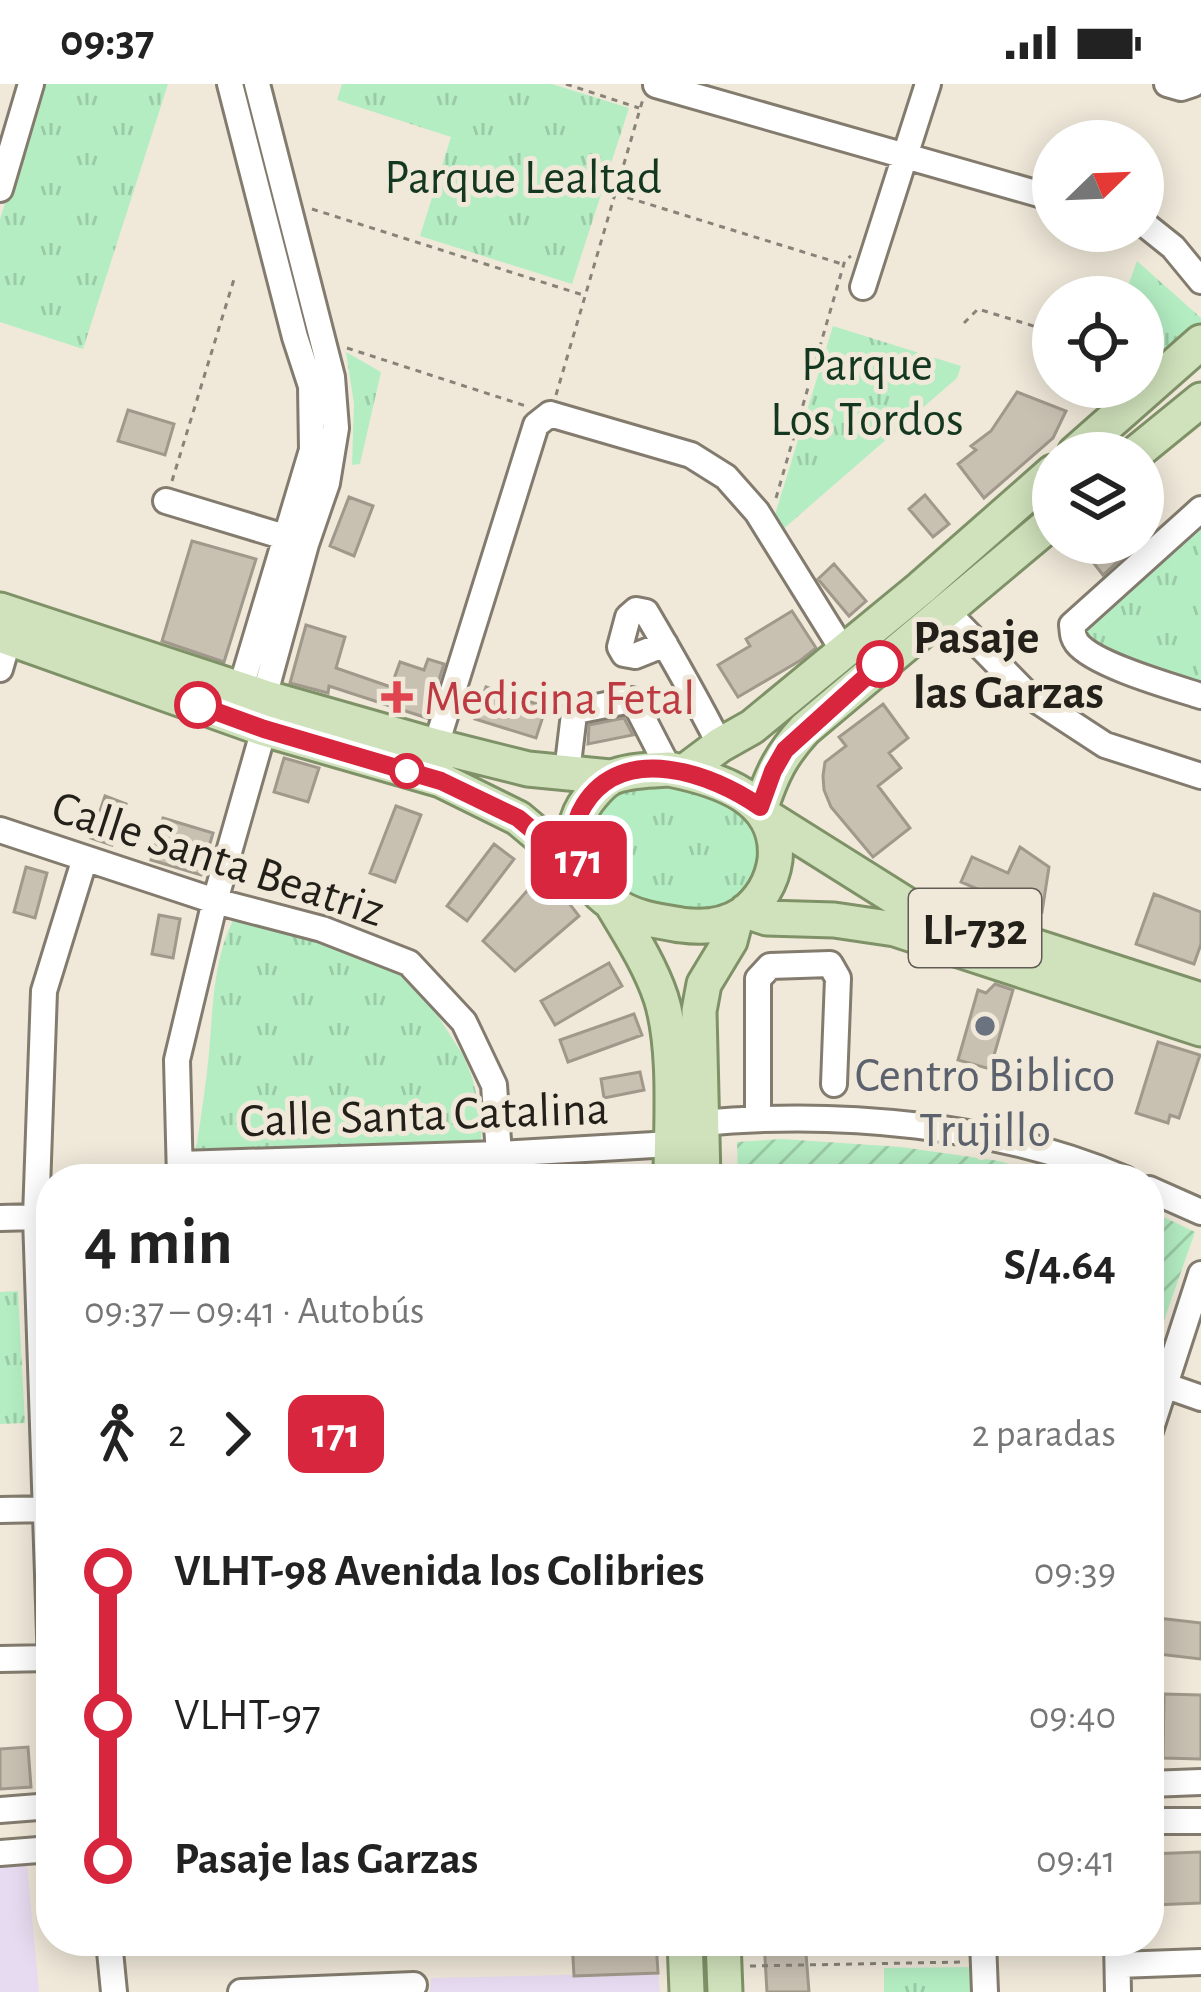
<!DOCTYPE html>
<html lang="es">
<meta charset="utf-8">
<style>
body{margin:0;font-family:"Alegreya Sans",sans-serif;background:#f6f6f6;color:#222;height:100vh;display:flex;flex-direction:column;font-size:45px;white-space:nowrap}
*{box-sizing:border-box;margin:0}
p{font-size:39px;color:#767676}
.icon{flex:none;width:66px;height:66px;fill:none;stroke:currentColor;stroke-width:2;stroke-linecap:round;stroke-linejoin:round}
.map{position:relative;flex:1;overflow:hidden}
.side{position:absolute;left:36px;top:1080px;width:1128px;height:792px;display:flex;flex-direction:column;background:#fff;border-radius:48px;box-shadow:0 6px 30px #0003}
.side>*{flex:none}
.badge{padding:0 24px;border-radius:18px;font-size:42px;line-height:78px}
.needle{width:78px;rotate:67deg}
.fabs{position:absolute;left:1032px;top:36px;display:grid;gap:24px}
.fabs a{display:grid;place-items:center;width:132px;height:132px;border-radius:50%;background:#fff;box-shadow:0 6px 30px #0003;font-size:60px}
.map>.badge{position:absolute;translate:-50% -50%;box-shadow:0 0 0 6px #fff}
.legs{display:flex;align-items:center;gap:18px;height:132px;padding:0 48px;font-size:39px}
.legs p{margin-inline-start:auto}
.summary{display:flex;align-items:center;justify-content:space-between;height:204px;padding:0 48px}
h1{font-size:66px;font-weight:700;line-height:90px}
ul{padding:0 48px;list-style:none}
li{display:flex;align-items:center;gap:42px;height:144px;font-size:45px}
li i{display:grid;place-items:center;width:18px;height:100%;margin:0 15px;background:currentColor}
li i::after{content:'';width:30px;height:30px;margin:-15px;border:9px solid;border-radius:50%;background:#fff}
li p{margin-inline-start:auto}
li:first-child i{background:linear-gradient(#0000 50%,currentColor 0)}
li:last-child i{background:linear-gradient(currentColor 50%,#0000 0)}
.status{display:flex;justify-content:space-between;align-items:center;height:84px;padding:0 60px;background:#fff;direction:ltr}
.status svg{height:33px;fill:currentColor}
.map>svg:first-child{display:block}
.education{fill:#e6dbf0}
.grass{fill:url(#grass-tufts)}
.garden{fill:url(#garden-furrows)}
.building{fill:#c8c1b2;stroke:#a0998b;stroke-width:3}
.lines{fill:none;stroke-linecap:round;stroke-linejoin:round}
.minor-casing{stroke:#837c6e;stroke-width:30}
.major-casing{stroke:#7f9267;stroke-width:39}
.path{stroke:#888378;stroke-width:3;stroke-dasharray:6 6;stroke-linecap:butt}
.minor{stroke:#fff;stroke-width:24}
.major{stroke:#d0e2bc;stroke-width:33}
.line-1-casing{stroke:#fff;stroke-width:27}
.line-1{stroke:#d7263d;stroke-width:18}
.stop-1-dot{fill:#fff;stroke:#d7263d;stroke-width:6}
.health-dot{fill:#e0444e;stroke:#f0e9da;stroke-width:4.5}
.worship-dot{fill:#6b7280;stroke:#f0e9da;stroke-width:4.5}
.labels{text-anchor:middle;stroke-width:10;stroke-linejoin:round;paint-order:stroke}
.shield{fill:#f0e9da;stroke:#605c54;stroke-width:3}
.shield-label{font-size:45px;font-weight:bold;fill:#23201a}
.park-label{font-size:48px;fill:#13371f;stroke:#f0e9da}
.stop-label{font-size:48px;font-weight:bold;fill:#23201a;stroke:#f0e9da;text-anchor:start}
.health-label{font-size:48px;fill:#be3a42;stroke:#f0e9da;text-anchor:start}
.street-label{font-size:48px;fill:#23201a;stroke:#f0e9da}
.worship-label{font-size:48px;fill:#5b616d;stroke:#f0e9da}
</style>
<div class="status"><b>09:37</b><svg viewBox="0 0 49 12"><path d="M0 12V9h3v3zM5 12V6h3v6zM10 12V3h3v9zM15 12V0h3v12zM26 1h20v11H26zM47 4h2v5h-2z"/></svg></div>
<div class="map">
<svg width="1201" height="1908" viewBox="0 0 1201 1908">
<defs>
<pattern id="grass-tufts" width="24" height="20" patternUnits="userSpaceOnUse" patternTransform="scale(3)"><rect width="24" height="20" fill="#b4edc2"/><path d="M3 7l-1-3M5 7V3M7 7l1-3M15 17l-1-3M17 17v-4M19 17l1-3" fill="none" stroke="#9acba6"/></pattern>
<pattern id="garden-furrows" width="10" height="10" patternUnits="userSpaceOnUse" patternTransform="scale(3)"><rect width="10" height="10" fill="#b4edc2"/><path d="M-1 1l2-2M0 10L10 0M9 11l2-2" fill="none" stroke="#9acba6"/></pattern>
</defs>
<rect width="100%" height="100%" fill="#f0e9da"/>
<path class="education" d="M27 1780 39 1908H0V1782Z
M658 1889 660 1908H430L431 1894Z"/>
<path class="grass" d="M43 0H168L83 265 0 238V135Z
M342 0H552L629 24 572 200 420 152 451 53 337 16Z
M1137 177 1201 234V246L1143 297V213H1124Z
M833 242 961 282 957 294 766 460Z
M346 268 381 288 360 380 352 381 354 320Z
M1201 429V604L1104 571 1089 555 1079 537Z
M659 699C711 704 726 717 765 750L757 819 671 834 616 806 595 779 592 761 593 742 606 720 626 706Z
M233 836 330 852 399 888 427 915 463 971 472 993 482 1033 481 1058 196 1065C201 1033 206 1001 209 969 213 923 213 878 233 836Z
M18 1207 25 1339 0 1340V1208Z
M978 1883V1908H884V1884Z"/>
<path class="garden" d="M782 1055 901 1063 999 1077 1064 1095H738L737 1058Z
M1149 1126 1195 1148 1149 1279Z"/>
<path class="building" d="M1017 308 1066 327 1053 354 984 414 958 380 976 366 971 362 991 347Z
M128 326 174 340 165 371 118 357Z
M925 411 949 440 933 453 909 425Z
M349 413 373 422 354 472 330 462Z
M192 457 256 475 224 578 162 557Z
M1078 459H1138L1103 491Z
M834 480 866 517 849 532 818 495Z
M792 527 816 564 801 576 738 613 718 581 750 562 746 555Z
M306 541 345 553 336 584 391 603 400 578 424 586 428 575 444 580 427 634 329 602 328 609 290 599Z
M486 603 546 623 536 654 475 635Z
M883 620 908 654 889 669 901 684 878 702 910 744 873 773 831 723 824 706 823 692 825 678 846 662 839 653Z
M624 634 633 651 588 660 589 641Z
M284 674 319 684 308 718 274 708Z
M105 712 126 720 112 761 91 754Z
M396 722 421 731 395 798 370 789Z
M163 734 213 749 201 791 151 776Z
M494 760 514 775 467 837 447 822Z
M1020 763 1049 783 1042 828 998 814 961 798 972 773 1008 789Z
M26 783 47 789 35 834 14 828Z
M540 792 562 810 579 832 515 887 483 857Z
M1154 810 1201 828V860L1194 880 1136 860Z
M159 831 180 835 173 874 152 870Z
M609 879 622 902 555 941 541 917Z
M995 900 1013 906 990 985 958 976 978 906 986 909Z
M634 930 642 951 568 978 560 956Z
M1158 958 1200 971 1179 1034 1170 1031 1168 1039 1136 1029Z
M640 988 644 1006 604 1014 601 995Z
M1149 1533 1201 1539V1575L1149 1569Z
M1164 1610 1201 1611V1675L1163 1674Z
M28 1663 31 1703 0 1705V1665Z
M1201 1768V1819L1154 1821 1153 1809H1149V1770Z
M572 1857H656L658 1889 574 1892Z
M764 1857H805L809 1908H767Z"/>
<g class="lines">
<g class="minor-casing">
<path id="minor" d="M230 0 295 253 311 302 312 366 236 620
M1167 0 1181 4 1193 0
M656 1 1053 114
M0 105 31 0
M1143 139 1173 163 1201 197
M863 203 928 0
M550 330 691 371 726 393 757 428 844 568
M166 417 298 457
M1201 425 1072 541C1073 549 1072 552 1077 559 1094 581 1173 603 1201 612
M945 526 1027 610 1105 661 1201 692
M665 560 635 572 624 570 620 563 628 533 636 526 646 528C672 572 697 616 720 661
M0 585 9 554
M431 677 536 341 550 330
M567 688 574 630 581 626 631 616 636 621 669 685
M0 746 215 817 322 845 409 879 464 938 494 1001 499 1070
M758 1033V895L770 882 830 880 838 894 834 1000
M701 1039C838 1026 997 1040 1125 1095
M180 1080 499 1070 671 1060
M180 1095 177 976 215 817 264 645V613L306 460 327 399 336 344 332 293 257 0
M1149 1105 1201 1128
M0 1134 36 1133
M1164 1301 1201 1314
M1149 1350 1201 1190
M0 1426 48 1425
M0 1575 51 1574
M51 1580 36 1133 44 907 85 774
M1149 1700 1201 1698
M0 1726 51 1722
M1149 1737H1201
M0 1769 51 1765
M109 1857 114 1908
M983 1857 985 1908
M1117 1857 1118 1908
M1118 1881 1201 1878
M241 1908 414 1901"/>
</g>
<g class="major-casing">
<path id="major" d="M1075 369 1201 258
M1136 369 1201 316
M0 526 264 613 436 662 528 685 610 693
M0 551 264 645 441 696 518 734 586 791
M669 685C719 695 781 714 775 776 772 798 760 817 743 830 725 842 702 844 681 841 656 837 633 834 612 819 578 797 562 749 588 716 595 707 604 696 615 692 632 686 651 686 669 685Z
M684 688 720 661 752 643 921 504 1053 388
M761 723C772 690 781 671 805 645L1053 437
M767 733 907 821 1201 916
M612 820C630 850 650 881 661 914 677 965 671 1040 671 1095
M746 827 767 834 834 836 895 845 1201 945
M703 1095 699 927 704 900 730 857 736 834
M685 1857 687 1908
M723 1857 725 1908"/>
</g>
<path class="path" d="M566 0 639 24
M616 110 842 180
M312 125 583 211
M964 239 978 225 1053 248
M347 264 526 322
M556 311 643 15
M172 397 235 192
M776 414 845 176 851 172
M750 1882 962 1878"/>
<use href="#minor" class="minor"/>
<use href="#major" class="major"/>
</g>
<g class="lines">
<g class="line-1-casing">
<path id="line-1" d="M198 621 264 645 441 697 518 734 586 791C574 767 569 745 584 721 623 658 712 689 760 723L773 687 785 666 880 580"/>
</g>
<use href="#line-1" class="line-1"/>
</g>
<g class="stop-1-dot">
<circle cx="880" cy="580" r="21"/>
<circle cx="198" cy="621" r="21"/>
<circle cx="407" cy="687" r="15"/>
</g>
<path class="health-dot" d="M391 595h12v12h12v12h-12v12h-12v-12h-12v-12h12z"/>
<circle class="worship-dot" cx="985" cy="942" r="12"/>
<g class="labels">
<rect class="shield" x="909" y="805" width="132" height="78" rx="9"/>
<g class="shield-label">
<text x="975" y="860">LI-732</text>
</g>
<g class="park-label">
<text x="523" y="109">Parque Lealtad</text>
<text x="867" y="296">Parque<tspan x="867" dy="55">Los Tordos</tspan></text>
</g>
<g class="stop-label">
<text x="913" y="569">Pasaje<tspan x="913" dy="55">las Garzas</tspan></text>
</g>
<g class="health-label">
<text x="424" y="630">Medicina Fetal</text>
</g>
<g class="street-label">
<text transform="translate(219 773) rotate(18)" y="17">Calle Santa Beatriz</text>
<text transform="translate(424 1029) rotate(-2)" y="17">Calle Santa Catalina</text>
</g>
<g class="worship-label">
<text x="985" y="1007">Centro Biblico<tspan x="985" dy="55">Trujillo</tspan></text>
</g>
</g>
</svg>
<div class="fabs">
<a><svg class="needle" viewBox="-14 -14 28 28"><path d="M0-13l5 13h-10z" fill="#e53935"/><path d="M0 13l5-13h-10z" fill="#767676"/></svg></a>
<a><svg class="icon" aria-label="locate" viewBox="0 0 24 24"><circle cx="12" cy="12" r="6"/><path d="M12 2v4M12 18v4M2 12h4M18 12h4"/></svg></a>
<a><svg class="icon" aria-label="layers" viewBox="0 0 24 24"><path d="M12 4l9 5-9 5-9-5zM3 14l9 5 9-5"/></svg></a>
</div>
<b class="badge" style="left:579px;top:776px;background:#d7263d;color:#fff">171</b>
<section class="side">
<div class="summary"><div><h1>4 min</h1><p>09:37 – 09:41 · Autobús</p></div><b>S/4.64</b></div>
<div class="legs"><svg class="icon" aria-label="walk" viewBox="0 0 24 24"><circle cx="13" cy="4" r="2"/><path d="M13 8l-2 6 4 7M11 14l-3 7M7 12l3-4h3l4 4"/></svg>2<svg class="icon" aria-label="forward" viewBox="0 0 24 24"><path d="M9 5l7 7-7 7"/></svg><b class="badge" style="background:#d7263d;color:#fff">171</b><p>2 paradas</p></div>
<ul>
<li><i style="color:#d7263d"></i><b>VLHT-98 Avenida los Colibries</b><p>09:39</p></li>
<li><i style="color:#d7263d"></i><span>VLHT-97</span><p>09:40</p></li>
<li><i style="color:#d7263d"></i><b>Pasaje las Garzas</b><p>09:41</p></li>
</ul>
</section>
</div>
